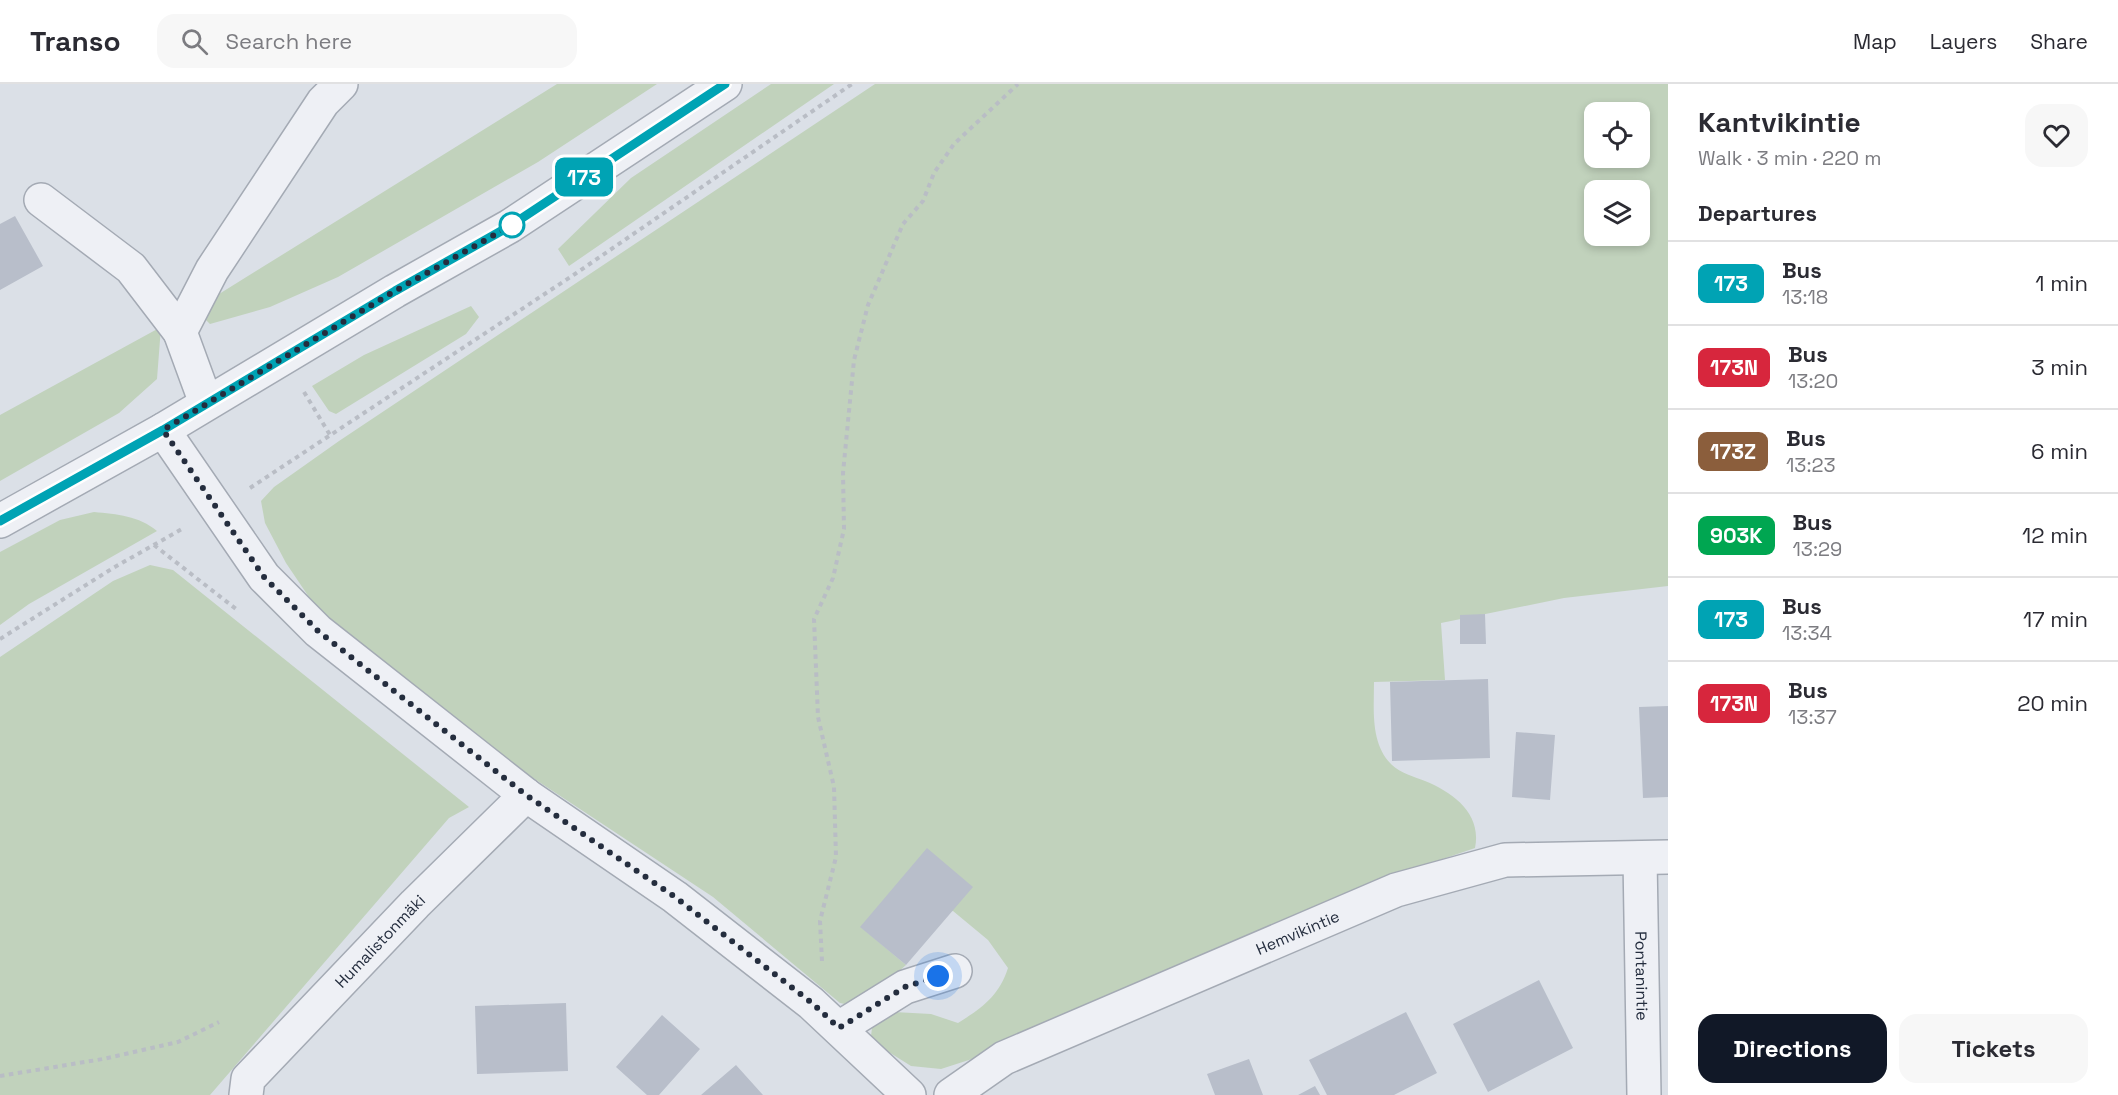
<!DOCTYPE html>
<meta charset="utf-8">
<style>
body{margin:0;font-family:"Space Grotesk",sans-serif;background:#f7f7f7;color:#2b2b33;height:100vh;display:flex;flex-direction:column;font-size:22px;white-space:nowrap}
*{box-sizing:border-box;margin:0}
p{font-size:20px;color:#7c7c81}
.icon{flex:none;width:33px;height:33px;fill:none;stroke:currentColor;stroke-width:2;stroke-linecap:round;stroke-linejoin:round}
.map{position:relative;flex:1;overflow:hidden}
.drawer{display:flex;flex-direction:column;background:#fff;width:450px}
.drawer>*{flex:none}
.badge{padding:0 12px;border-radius:9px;font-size:21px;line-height:39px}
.fabs{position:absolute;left:1584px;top:18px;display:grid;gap:12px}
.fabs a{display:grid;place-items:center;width:66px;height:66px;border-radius:12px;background:#fff;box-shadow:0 3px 9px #0003;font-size:30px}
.you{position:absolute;width:30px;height:30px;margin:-15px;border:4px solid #fff;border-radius:50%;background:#1a73e8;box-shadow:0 0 0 9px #1a73e833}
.map>.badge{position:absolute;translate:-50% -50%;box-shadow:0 0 0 3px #fff}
h2{padding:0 30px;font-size:22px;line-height:54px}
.round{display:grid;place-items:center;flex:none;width:63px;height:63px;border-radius:18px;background:#f7f7f7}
.overview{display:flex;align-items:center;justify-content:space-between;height:102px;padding:0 30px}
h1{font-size:28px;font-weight:700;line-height:45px}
.action{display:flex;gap:12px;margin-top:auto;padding:12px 30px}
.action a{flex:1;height:69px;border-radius:18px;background:#111827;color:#fff;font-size:24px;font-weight:700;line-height:69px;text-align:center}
.action a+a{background:#f7f7f7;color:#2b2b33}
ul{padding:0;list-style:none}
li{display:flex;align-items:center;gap:18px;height:84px;padding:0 30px;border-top:2px solid #e1e1e2}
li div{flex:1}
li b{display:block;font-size:22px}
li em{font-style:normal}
li .badge{min-width:66px;font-weight:700;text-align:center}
header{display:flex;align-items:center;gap:36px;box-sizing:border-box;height:84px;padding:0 30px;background:#fff;border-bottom:2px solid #e1e1e2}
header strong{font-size:28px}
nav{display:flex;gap:33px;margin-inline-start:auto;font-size:21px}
.search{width:420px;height:54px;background:#f7f7f7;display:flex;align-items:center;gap:15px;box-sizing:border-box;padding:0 21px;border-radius:18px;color:#7c7c81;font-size:22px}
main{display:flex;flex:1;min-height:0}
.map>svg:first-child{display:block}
.green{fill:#c1d2bc;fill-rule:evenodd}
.building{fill:#b8beca}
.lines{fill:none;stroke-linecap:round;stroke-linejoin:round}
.minor-casing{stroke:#a4aab4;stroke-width:36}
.path{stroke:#b9bdc5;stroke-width:4;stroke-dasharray:4.5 4.5;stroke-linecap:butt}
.minor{stroke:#eef0f5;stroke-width:33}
.line-casing{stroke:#fff;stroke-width:14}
.line{stroke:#00a3b4;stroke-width:9}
.walk{stroke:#242d3e;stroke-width:6;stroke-dasharray:0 10.8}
.stop-dot{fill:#fff;stroke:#00a3b4;stroke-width:3}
.labels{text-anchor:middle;stroke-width:4.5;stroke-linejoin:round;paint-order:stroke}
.street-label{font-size:16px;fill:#242d3e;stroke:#ebeff5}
</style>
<header>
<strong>Transo</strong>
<div class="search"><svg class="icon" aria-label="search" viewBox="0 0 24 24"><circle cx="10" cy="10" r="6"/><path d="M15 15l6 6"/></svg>Search here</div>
<nav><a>Map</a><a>Layers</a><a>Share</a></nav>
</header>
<main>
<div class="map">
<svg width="1668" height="1011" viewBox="0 0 1668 1011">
<rect width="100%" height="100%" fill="#dbe0e7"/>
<path class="green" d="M557 0H657L538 78 338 193 270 223 210 240 195 225Z
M771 0H834L569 182 558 165 631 94Z
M875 0H1668V502L1564 514 1441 539 1445 596 1374 598C1374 626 1370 660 1392 681 1400 689 1415 693 1425 697 1454 709 1482 730 1475 764L1355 805 975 974 941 985 911 982 876 960 871 952 872 944 879 936 894 928 931 930 958 939C982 924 999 912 1008 884L988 856 953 827 861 843 906 881 871 912 854 922 840 919 713 813 527 690 370 576 317 525 286 479 265 439 261 417 274 403 339 357ZM1594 28H1640V74H1594ZM1594 106H1640V152H1594Z
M471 222 479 233 466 250 336 330 329 327 312 302 364 271Z
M161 243 157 295 119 329 0 397V331Z
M94 428C117 430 139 432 157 447L29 520 0 541V468L60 436Z
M150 481 173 486 469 723 449 734 210 1011H0V573L113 497Z"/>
<path class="building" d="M15 132 43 182 0 206V140Z
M1485 530 1486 560H1460V531Z
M1488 595 1490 674 1392 677 1390 598Z
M1668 622V713L1643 714 1639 623Z
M1516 648 1555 651 1550 716 1512 713Z
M927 764 973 803 906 881 860 843Z
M1539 896 1573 964 1488 1008 1453 940Z
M566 919 568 987 477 990 475 922Z
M1406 928 1437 989 1394 1011H1327L1309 976Z
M662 931 700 965 659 1011H647L616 983Z
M1249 975 1263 1011H1215L1207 990Z
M736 981 763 1011H701Z
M1315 1002 1320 1011H1298Z"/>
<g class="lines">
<g class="minor-casing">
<g id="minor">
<path d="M41 116 131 184 180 248"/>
<path d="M206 319 180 248 212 186 323 18 341 0"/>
<path d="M163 346 264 493 318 547 526 711 675 813 811 919 909 1011"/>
<path d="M0 437 163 346 395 207 510 142 725 0"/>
<path id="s1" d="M1640 774 1644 1011"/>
<path d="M839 944 905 903 955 887"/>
<path id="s2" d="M246 1011 248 995 415 820 526 711"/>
<path id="s3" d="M951 1011 1004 974 1396 806 1505 776 1668 773"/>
</g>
</g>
<path class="path" d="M304 308 330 351
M250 404 575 190 852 0
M154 461 236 525
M0 555 113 484 182 445
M822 877 820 837 836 773 834 703 818 633 814 535 833 494 844 445 843 389 854 276 868 221 903 140 923 117 934 89 954 60 1018 0
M0 992 103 975 178 958 219 938"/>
<use href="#minor" class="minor"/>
</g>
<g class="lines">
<g class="line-casing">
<path id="line" d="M0 437 163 346 395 207 510 142 725 0"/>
</g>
<use href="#line" class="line"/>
<path class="walk" d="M512 141 395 207 163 346 264 493 318 547 526 711 675 813 812 919 839 944 905 903 938 892"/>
</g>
<circle class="stop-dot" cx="512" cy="141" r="12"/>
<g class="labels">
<g class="street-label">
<text dy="6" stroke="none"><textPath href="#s3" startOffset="384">Hemvikintie</textPath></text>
<text dy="6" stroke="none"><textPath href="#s2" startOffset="207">Humalistonmäki</textPath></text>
<text dy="6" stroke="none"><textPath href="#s1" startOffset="118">Pontanintie</textPath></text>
</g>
</g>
</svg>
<div class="fabs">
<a><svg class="icon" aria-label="locate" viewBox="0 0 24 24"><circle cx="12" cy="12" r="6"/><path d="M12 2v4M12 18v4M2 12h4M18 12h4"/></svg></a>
<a><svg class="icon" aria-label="layers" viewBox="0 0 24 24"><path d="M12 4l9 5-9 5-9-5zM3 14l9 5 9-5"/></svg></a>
</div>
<div class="you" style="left:938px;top:892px"></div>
<b class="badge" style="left:584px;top:93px;background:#00a3b4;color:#fff">173</b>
</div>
<section class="drawer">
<div class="overview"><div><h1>Kantvikintie</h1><p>Walk · 3 min · 220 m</p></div><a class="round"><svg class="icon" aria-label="heart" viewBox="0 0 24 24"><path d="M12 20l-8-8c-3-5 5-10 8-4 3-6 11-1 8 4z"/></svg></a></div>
<h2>Departures</h2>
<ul>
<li><span class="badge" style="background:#00a3b4;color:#fff">173</span><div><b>Bus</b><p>13:18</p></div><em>1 min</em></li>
<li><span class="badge" style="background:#d7263d;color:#fff">173N</span><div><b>Bus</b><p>13:20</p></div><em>3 min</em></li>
<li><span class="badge" style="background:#8b5e3c;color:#fff">173Z</span><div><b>Bus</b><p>13:23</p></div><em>6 min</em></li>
<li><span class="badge" style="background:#00a651;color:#fff">903K</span><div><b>Bus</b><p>13:29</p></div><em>12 min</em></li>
<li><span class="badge" style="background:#00a3b4;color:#fff">173</span><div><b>Bus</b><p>13:34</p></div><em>17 min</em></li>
<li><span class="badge" style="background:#d7263d;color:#fff">173N</span><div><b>Bus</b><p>13:37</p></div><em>20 min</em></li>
</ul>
<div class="action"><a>Directions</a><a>Tickets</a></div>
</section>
</main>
